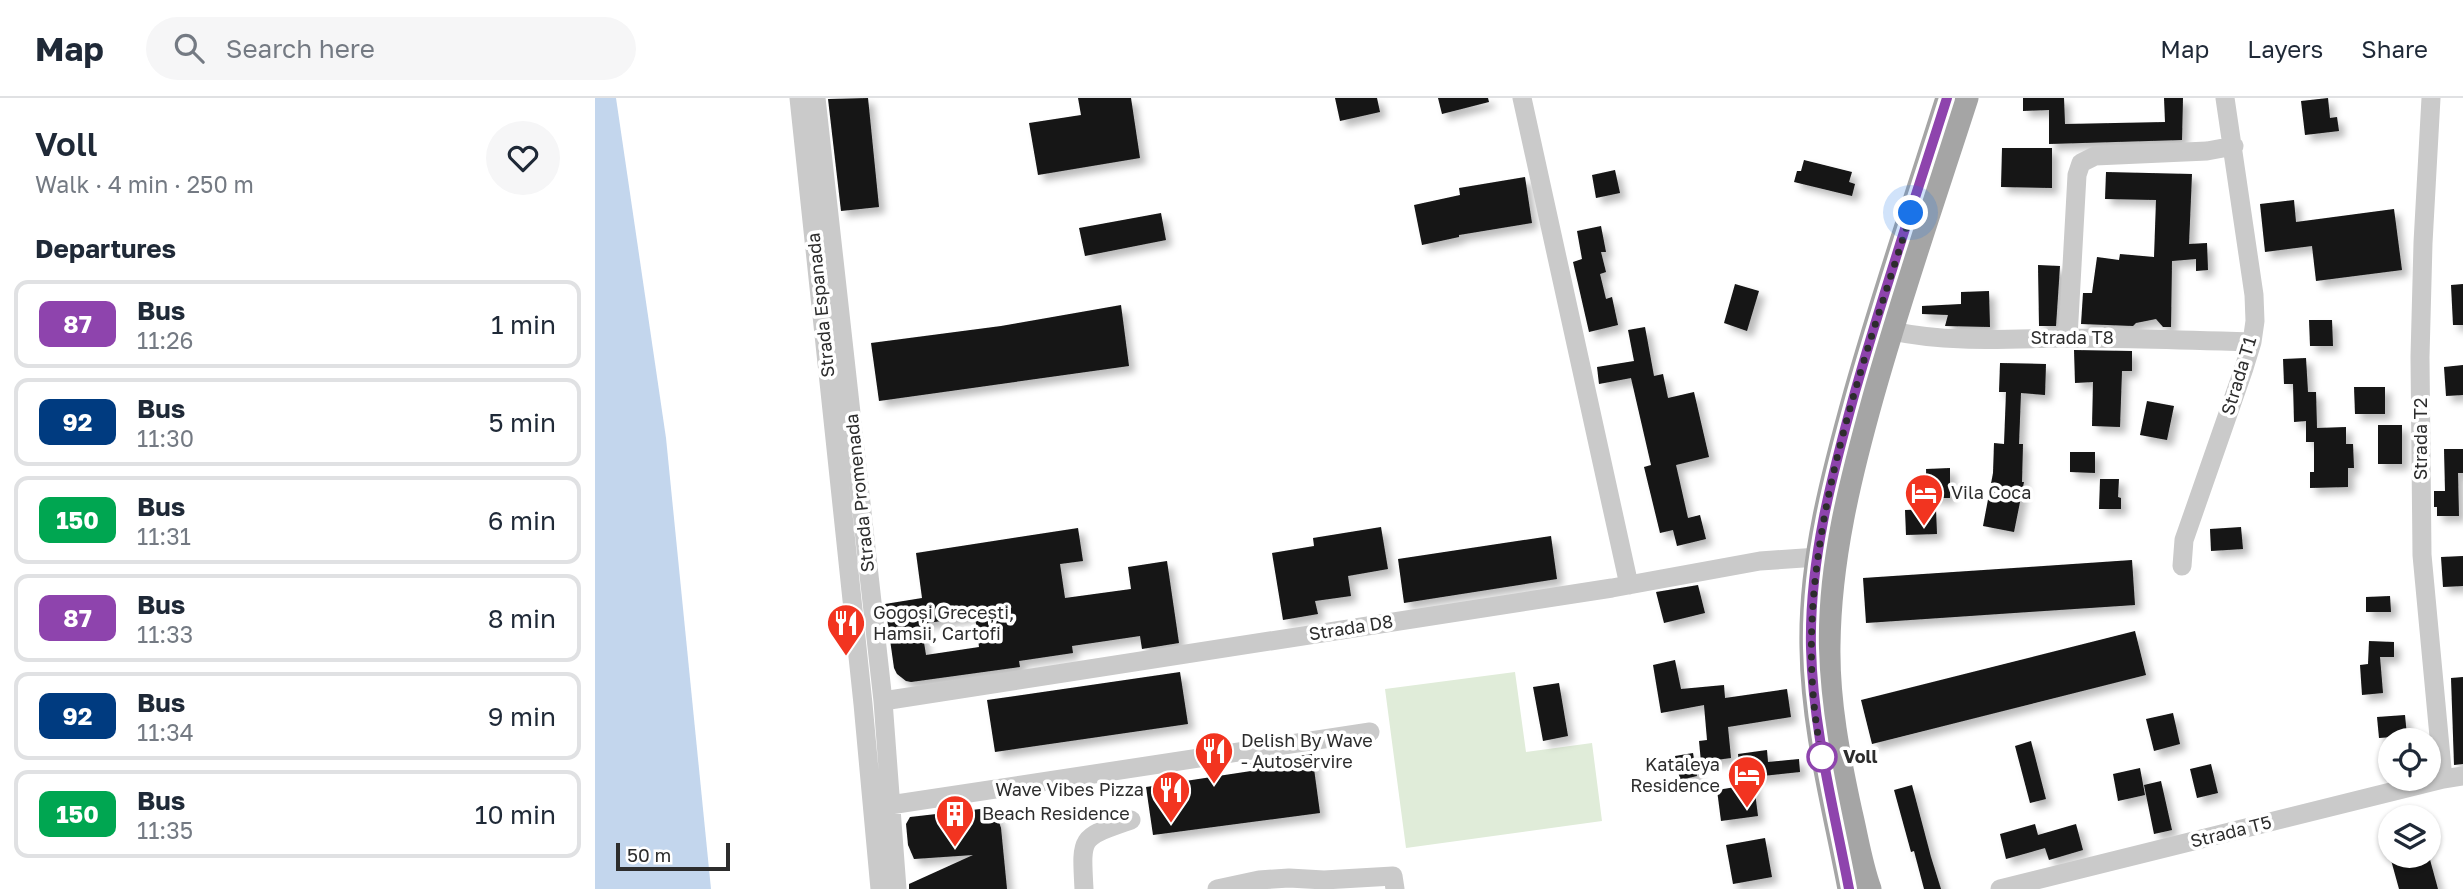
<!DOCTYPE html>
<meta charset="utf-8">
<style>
body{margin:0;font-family:"Golos Text",sans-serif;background:#f6f6f7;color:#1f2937;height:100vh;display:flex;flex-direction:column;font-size:26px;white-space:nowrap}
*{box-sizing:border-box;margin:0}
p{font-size:23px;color:#747a83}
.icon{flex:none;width:38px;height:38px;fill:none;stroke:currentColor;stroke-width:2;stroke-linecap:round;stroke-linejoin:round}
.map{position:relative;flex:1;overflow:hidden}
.sheet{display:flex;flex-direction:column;background:#fff;width:595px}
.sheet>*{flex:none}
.badge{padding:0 14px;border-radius:10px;font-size:24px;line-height:46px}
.tools{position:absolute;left:1783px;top:630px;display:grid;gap:14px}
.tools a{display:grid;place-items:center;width:63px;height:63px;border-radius:50%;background:#fff;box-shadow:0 2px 5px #0004;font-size:35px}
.scale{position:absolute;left:21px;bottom:18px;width:114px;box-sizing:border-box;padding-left:7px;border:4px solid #2d2d2d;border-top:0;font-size:19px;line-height:24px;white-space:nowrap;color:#2d2d2d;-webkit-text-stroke:5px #fff;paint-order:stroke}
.you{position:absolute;width:35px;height:35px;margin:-18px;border:5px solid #fff;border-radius:50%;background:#1a73e8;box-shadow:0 0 0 10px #1a73e833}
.map>.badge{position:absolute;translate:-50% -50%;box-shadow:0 0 0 4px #fff}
h2{padding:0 35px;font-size:26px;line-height:63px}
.round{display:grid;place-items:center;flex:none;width:74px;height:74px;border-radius:37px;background:#f6f6f7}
.overview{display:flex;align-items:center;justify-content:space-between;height:119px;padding:0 35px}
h1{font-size:33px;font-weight:600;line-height:52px}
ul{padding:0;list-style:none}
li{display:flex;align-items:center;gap:21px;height:88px;margin:0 14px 10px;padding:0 21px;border:4px solid #e0e1e3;border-radius:14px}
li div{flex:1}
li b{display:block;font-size:26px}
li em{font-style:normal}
li .badge{min-width:77px;font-weight:700;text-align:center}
header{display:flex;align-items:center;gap:42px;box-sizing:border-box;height:98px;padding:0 35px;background:#fff;border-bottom:2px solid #e0e1e3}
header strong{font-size:33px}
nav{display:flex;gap:38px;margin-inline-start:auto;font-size:24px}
.search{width:490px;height:63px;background:#f6f6f7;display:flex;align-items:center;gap:18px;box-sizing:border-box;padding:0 24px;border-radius:38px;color:#747a83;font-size:26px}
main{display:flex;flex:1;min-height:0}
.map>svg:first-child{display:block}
.green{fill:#e0ecd9}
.water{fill:#c3d6ed}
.building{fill:#141414;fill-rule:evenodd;filter:url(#shadow)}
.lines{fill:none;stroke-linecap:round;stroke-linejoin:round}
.minor{stroke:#cacaca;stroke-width:19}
.major{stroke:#a5a5a5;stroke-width:23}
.line-casing{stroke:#fff;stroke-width:16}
.line{stroke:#8e44ad;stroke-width:10}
.walk{stroke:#2d2d2d;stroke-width:7;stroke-dasharray:0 12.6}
.stop-dot{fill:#fff;stroke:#8e44ad;stroke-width:3.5}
.labels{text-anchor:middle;stroke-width:7;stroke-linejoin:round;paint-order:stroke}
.street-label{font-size:18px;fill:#2d2d2d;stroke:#fff}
.poi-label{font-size:18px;fill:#2d2d2d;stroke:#fff;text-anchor:start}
.stop-label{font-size:18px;font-weight:bold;fill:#2d2d2d;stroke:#fff;text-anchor:start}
</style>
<header>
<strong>Map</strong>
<div class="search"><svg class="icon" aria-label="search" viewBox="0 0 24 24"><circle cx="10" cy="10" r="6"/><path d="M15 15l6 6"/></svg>Search here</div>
<nav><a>Map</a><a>Layers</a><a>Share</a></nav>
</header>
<main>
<section class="sheet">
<div class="overview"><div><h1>Voll</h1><p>Walk · 4 min · 250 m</p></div><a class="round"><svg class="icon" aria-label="heart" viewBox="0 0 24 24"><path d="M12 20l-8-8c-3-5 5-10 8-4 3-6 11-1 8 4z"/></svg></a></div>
<h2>Departures</h2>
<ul>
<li><span class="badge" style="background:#8e44ad;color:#fff">87</span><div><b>Bus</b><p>11:26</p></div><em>1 min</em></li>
<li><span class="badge" style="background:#003b80;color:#fff">92</span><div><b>Bus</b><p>11:30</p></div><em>5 min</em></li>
<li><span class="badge" style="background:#00a651;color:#fff">150</span><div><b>Bus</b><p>11:31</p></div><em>6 min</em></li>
<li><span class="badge" style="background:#8e44ad;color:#fff">87</span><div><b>Bus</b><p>11:33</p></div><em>8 min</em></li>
<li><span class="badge" style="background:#003b80;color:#fff">92</span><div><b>Bus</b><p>11:34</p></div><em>9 min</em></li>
<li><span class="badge" style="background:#00a651;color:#fff">150</span><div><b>Bus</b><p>11:35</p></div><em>10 min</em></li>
</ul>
</section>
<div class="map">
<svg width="1868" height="791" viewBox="0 0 1868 791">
<defs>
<filter id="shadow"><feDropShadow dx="6" dy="6" stdDeviation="3.5" flood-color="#0004"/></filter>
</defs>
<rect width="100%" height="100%" fill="#fff"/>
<path class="green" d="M920 574 931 654 997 645 1007 723 811 750 790 591Z"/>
<path class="water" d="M0 0H21L71 340 116 791H0Z"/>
<path class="building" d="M273 0 284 109 246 113 233 1Z
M483 0H536L545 60 443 77 434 25 486 17Z
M740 0H782L785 14 745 23Z
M843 0H893L894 4 847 16Z
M1428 0H1469L1470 26 1570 24 1569 0H1588L1587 42 1454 46V12L1428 13Z
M1733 0 1735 20 1742 19 1744 33 1710 37 1706 3Z
M1407 50H1457V90L1406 89Z
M1209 62 1257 74 1254 84 1260 86 1257 98 1199 84 1202 73H1206Z
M1020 72 1025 95 1001 100 997 77Z
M1511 74 1597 76 1594 146 1612 145 1613 172 1601 173V161L1577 163 1576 229H1568L1561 221 1541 225 1538 228 1486 226 1488 195H1497L1502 159 1524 162 1525 156 1559 159 1561 102 1510 101Z
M930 79 937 125 864 137V139L827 147 819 107 865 97 864 90Z
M1699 102 1701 124 1799 111 1807 172 1721 183 1717 148 1670 154 1665 106Z
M566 115 571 142 490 158 484 130Z
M1006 128 1011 154H1006L1011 174 1005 176 1011 201 1017 199 1023 227 994 234 978 164 987 161 982 133Z
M1443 167 1465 168 1461 228H1444Z
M1140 186 1164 193 1152 233 1129 225Z
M1868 186V227H1858L1856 187Z
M1394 193 1395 229 1350 228 1353 217 1327 216V208L1366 206V194Z
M526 207 534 268 284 303 276 245 406 228Z
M1714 222H1737L1738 248H1715Z
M1050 229 1059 278 1068 276 1073 300 1099 294 1114 359 1081 367 1093 420 1105 417 1111 441 1082 448 1078 432 1065 435 1049 369 1056 367 1036 280 1004 286 1002 269 1039 263 1033 232Z
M1479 252 1537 253V273H1527L1525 329 1497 328 1498 284 1480 285Z
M1711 260 1713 294H1721L1722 330 1751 329V346H1758L1759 370H1753V389L1715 390V374H1719V344H1711V323L1699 324 1698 286H1689L1688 261Z
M1405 265 1451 266 1450 297 1426 295 1424 346H1428L1427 384H1429L1419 434 1388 428 1398 375 1399 345 1409 346 1411 294H1404Z
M1868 267V297L1851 298 1849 269Z
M1759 289H1790V316H1760Z
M1552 303 1579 308 1572 342 1545 337Z
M1783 327H1807V366H1783Z
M1849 351H1868V375H1863L1864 418H1842V409H1839V393H1850Z
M1475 354H1500V375L1475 374Z
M1355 370V400H1332L1331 371Z
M1505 381H1524L1523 399 1526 400V411H1504Z
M1341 411 1342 436 1311 437 1310 412Z
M786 429 793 471 753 478 756 498 720 503 723 516 688 522 677 455 719 448 718 440Z
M1646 429 1648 451 1616 453 1615 431Z
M483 430 488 463 465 466 470 500 536 491 533 469 572 463 584 545 547 551 545 538 477 548 478 555 424 563 425 569 316 584 311 583 302 576 299 570 290 506 327 500 321 455ZM380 518 384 549 331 557 326 526Z
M956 438 962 481 809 505 803 461Z
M1868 458V488L1848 489 1846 459Z
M1537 462 1540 507 1271 525 1268 480Z
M1103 487 1110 515 1069 525 1061 494Z
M1795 498 1796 514H1771V499Z
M1540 533 1551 577 1277 646 1266 602Z
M1774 543 1799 544V559H1785L1788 595 1767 597 1765 567 1773 566Z
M1080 562 1086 591 1129 587 1130 600 1192 591 1196 619 1133 629 1136 660 1106 664 1104 643 1112 642 1109 607 1066 615 1058 567Z
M585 574 593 626 400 654 392 602Z
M1868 579V666L1859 667 1856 580Z
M964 585 973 638 948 643 938 589Z
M1578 615 1585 646 1559 653 1551 621Z
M1810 617 1812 638 1784 640 1782 619Z
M1436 643 1451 701 1435 705 1420 648Z
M1172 652 1173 664 1204 661 1205 674 1158 679 1163 718 1126 723 1122 692 1147 688 1143 656Z
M1098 655 1102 678 1085 682 1080 658Z
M717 656 725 715 558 737 551 689 656 673 655 665Z
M1616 666 1623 695 1602 700 1595 671Z
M1545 670 1550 697 1523 703 1518 676Z
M1566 683 1577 732 1559 736 1549 687Z
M1317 687 1336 759 1346 791H1329L1319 753 1316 754 1299 692Z
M394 710 402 718 406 730 412 791H314V786L378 757 319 761 313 747 311 726 315 719Z
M1440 726 1443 737 1481 726 1488 752 1454 762 1450 750 1411 761 1405 736Z
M1170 740 1177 779 1138 786 1131 747Z
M1812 758H1834L1843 791H1804L1796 762Z"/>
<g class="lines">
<path class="minor" d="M204 0 268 606 285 791
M221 0 288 603 302 791
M927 0 1034 487
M1836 0 1828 145 1825 259 1827 457 1848 681
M1297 233C1353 245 1411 241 1469 240 1531 240 1594 242 1657 244
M1473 240 1482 77 1486 65 1500 58 1612 53 1639 48
M1587 468 1589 442 1649 270 1657 244 1660 223 1659 197 1630 0
M288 603 1017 490 1165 463 1223 459
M295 707 775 634
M489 791C486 737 485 740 536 722
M622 791 664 782 694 780 729 782 798 778 800 791
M1405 791 1848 681 1868 678"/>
<path class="major" d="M1254 791C1239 711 1217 632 1216 550 1214 463 1237 377 1260 294 1288 195 1321 98 1352 0
M1275 791C1266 766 1262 739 1256 714 1244 659 1233 603 1234 547 1235 461 1255 379 1278 297 1306 197 1340 99 1372 0"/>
</g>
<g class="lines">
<g class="line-casing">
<path id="line" d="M1254 791C1239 711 1218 632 1216 550 1214 463 1237 377 1260 294 1288 195 1321 98 1352 0"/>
</g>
<use href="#line" class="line"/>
<path class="walk" d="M1227 659C1189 474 1261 290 1316 115"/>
</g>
<defs>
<g id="hotel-pin" transform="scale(2.0125)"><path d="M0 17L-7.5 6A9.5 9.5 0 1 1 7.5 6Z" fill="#f23420" stroke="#fff"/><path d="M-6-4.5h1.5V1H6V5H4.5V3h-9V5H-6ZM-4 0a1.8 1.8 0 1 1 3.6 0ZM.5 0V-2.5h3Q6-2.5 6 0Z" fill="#fff"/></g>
<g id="restaurant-pin" transform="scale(2.0125)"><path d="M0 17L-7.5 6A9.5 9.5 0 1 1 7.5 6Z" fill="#f23420" stroke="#fff"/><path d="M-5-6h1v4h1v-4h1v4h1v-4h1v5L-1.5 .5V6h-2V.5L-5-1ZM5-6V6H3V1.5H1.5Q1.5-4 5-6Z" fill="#fff"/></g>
<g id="building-pin" transform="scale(2.0125)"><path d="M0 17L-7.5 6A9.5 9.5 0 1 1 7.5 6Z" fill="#f23420" stroke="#fff"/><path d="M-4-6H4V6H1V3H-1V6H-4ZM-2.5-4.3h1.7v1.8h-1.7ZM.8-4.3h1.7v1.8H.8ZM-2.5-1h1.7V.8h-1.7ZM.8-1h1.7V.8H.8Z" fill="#fff"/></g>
</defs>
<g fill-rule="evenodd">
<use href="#hotel-pin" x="1329" y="395"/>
<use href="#restaurant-pin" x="251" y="525"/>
<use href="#restaurant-pin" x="619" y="653"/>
<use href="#hotel-pin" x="1152" y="677"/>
<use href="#restaurant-pin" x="576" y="692"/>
<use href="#building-pin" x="360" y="716"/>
</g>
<circle class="stop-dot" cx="1227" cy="659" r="14"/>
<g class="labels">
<g class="street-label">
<text transform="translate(226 207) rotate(-96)" y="6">Strada Espanada</text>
<text x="1477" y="246">Strada T8</text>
<text transform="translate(1644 278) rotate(-73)" y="6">Strada T1</text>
<text transform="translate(1826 341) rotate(-90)" y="6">Strada T2</text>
<text transform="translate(265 395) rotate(-96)" y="6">Strada Promenada</text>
<text transform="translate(756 530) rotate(-9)" y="6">Strada D8</text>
<text transform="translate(1636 734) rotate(-14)" y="6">Strada T5</text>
</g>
<g class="poi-label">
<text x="1356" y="401">Vila Coca</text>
<text x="278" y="521">Gogoși Grecești,<tspan x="278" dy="21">Hamsii, Cartofi</tspan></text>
<text x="646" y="649">Delish By Wave<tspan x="646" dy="21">- Autoservire</tspan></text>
<text x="1125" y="673" text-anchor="end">Kataleya<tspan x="1125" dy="21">Residence</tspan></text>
<text x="549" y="698" text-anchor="end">Wave Vibes Pizza</text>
<text x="387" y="722">Beach Residence</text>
</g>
<g class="stop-label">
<text x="1248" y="665">Voll</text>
</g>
</g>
</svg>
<div class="tools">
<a><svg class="icon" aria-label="locate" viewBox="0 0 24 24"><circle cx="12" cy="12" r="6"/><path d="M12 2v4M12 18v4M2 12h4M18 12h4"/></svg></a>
<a><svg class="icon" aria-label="layers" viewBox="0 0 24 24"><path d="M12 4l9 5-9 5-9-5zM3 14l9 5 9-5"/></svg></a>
</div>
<div class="scale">50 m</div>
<div class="you" style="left:1316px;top:115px"></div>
</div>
</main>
